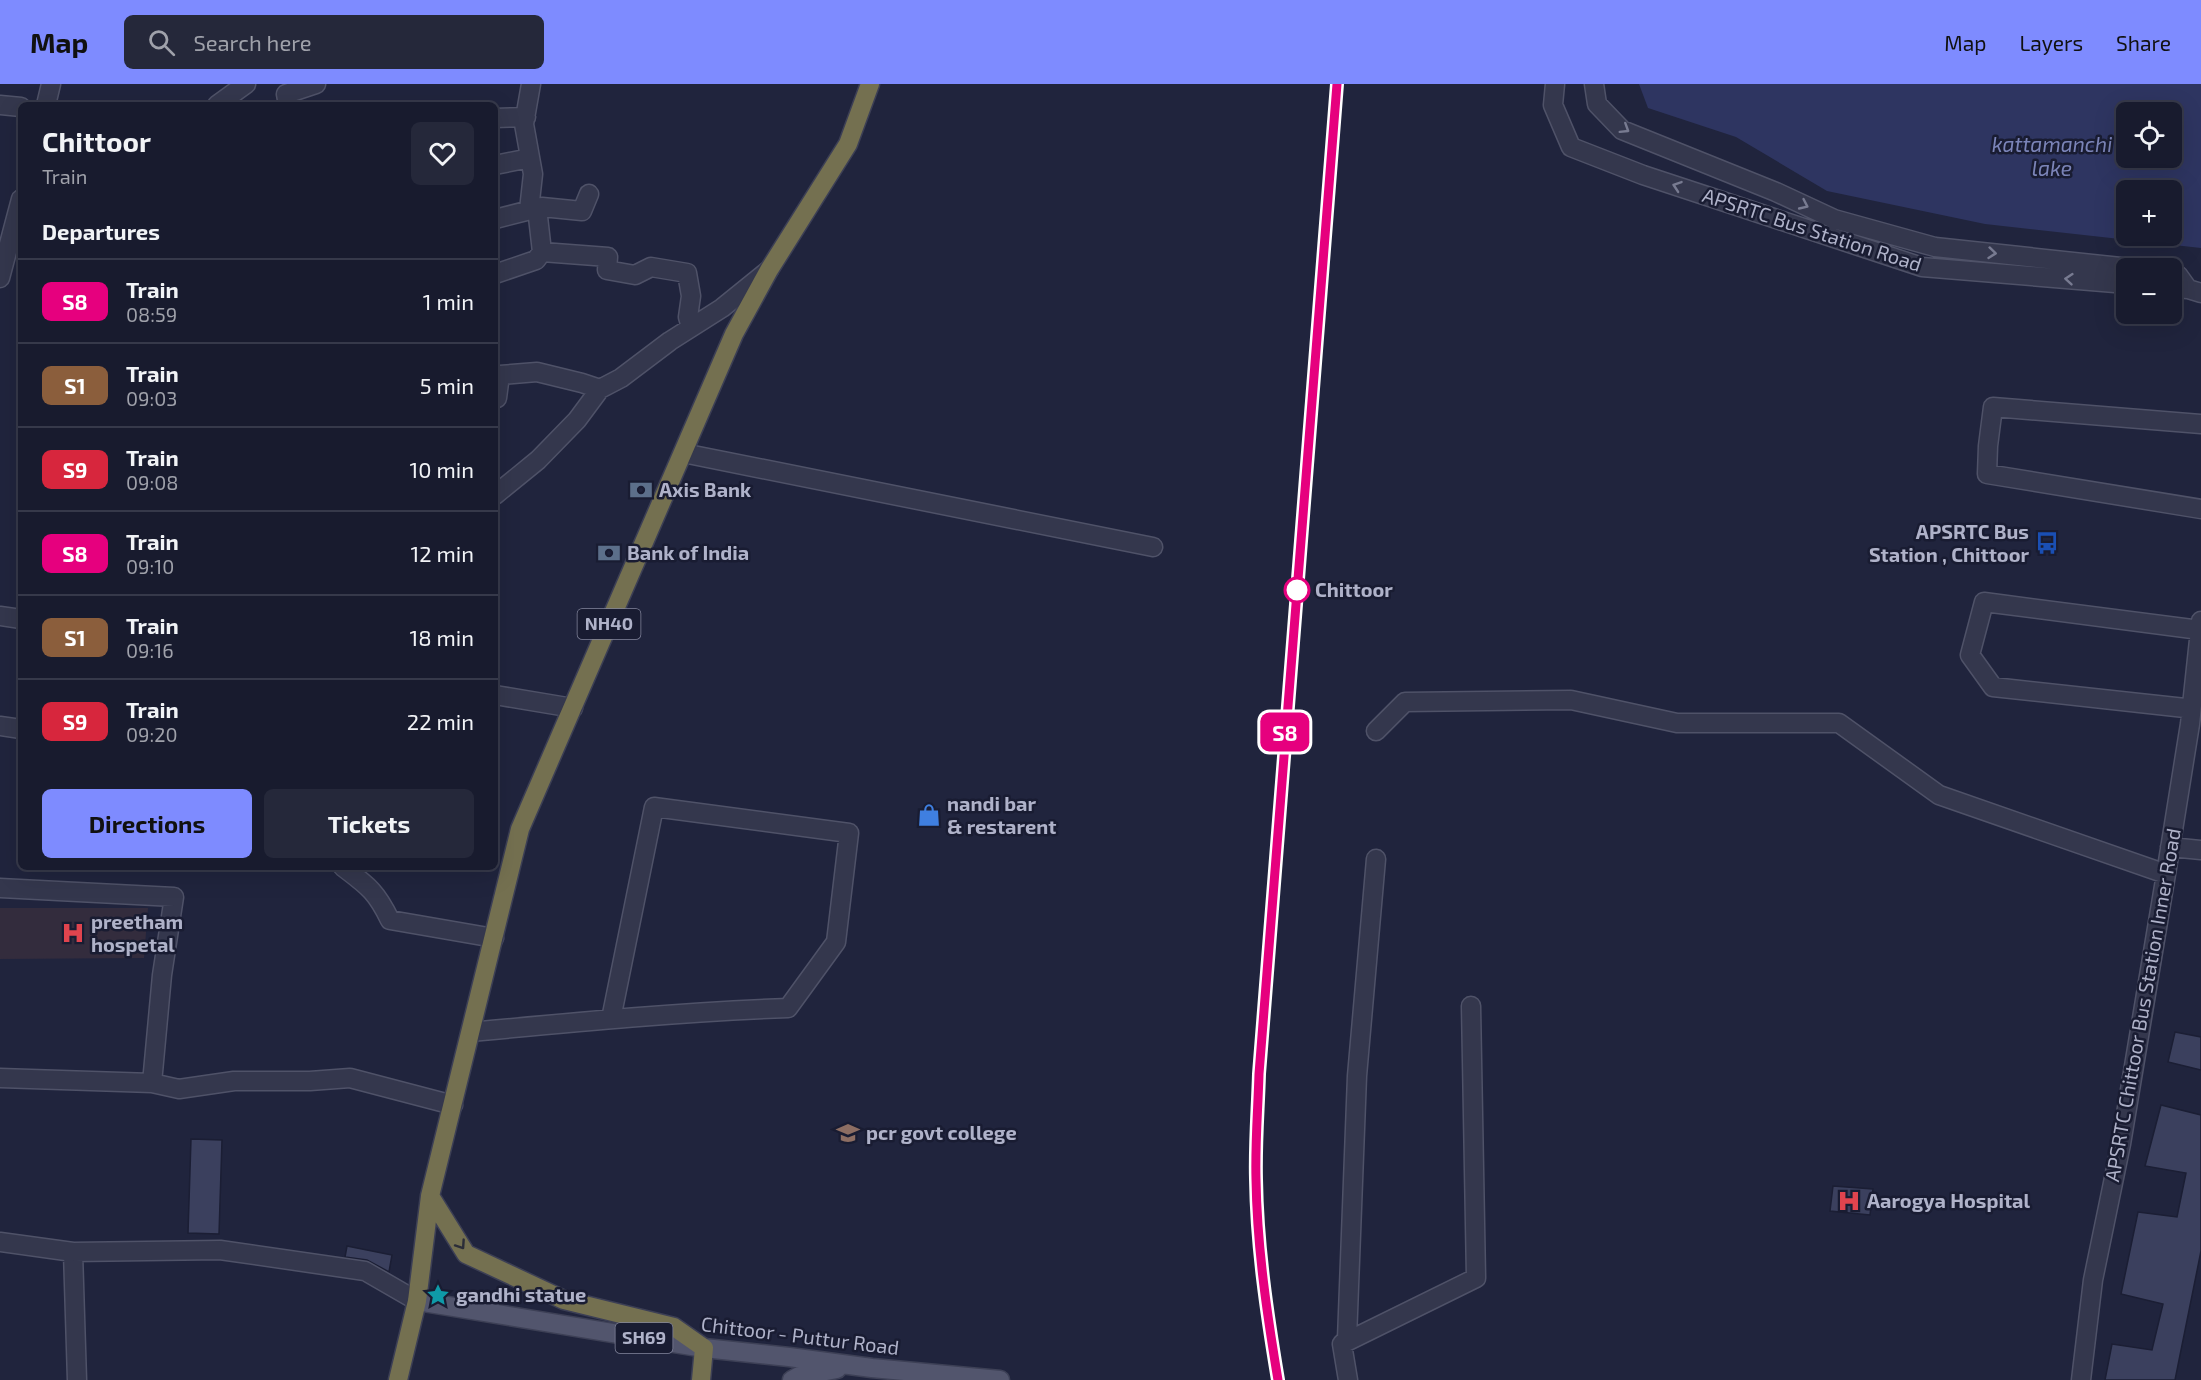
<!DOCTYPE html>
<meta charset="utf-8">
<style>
body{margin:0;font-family:"Exo 2",sans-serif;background:#25283a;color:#f1f3f6;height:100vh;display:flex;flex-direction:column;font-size:22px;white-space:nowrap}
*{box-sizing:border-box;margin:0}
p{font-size:20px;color:#9fa1aa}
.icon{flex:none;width:33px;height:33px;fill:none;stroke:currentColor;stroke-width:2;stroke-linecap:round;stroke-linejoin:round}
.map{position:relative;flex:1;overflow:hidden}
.drawer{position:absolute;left:18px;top:18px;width:480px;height:768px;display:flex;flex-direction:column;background:#181b2e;border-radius:9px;box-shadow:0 6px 24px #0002,0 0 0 2px #36394a}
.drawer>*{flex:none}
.badge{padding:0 12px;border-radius:9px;font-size:21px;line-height:39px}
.tools{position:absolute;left:2116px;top:18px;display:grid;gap:12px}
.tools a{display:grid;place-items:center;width:66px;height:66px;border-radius:9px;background:#181b2e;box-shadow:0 6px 24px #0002,0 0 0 2px #36394a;font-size:30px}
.map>.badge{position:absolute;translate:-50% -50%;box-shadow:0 0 0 3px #fff}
h2{padding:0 24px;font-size:22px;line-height:54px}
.round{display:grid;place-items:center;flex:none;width:63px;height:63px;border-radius:9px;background:#25283a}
.head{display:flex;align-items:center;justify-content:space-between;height:102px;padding:0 24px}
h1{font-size:28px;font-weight:700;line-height:45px}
.button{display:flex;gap:12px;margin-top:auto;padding:12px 24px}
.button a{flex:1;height:69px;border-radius:9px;background:#7e8bff;color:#111;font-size:24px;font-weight:700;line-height:69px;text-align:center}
.button a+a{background:#25283a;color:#f1f3f6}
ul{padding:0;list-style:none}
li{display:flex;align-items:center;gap:18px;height:84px;padding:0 24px;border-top:2px solid #36394a}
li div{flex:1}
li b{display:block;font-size:22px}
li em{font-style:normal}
li .badge{min-width:66px;font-weight:700;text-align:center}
header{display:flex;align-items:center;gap:36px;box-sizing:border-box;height:84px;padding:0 30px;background:#7e8bff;color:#111}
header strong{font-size:28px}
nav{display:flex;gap:33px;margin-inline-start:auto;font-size:21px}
.search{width:420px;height:54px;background:#25283a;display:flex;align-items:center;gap:15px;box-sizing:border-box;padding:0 21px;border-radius:9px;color:#9fa1aa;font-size:22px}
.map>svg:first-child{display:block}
.medical{fill:#332c3d}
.water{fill:#2e3561;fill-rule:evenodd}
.building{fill:#3b405e;stroke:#1b1e34;stroke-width:1.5}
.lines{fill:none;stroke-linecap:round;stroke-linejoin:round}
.minor-casing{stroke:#4f5268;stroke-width:21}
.major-casing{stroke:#3d4056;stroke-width:21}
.highway-casing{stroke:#3c3f55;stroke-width:21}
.minor{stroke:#34374d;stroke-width:18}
.major{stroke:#52556d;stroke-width:18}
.highway{stroke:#747050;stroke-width:18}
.rail-casing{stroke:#555975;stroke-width:7}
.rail{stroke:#191c32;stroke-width:4.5;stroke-dasharray:14;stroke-linecap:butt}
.oneway{stroke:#787b91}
.oneway2{stroke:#2b2d38}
.line-casing{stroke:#fff;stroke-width:14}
.line{stroke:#e6007e;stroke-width:9}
.stop-dot{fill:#fff;stroke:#e6007e;stroke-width:3}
.labels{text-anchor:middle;stroke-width:5;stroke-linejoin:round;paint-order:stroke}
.shield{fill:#191c32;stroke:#82859c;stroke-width:1.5}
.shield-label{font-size:18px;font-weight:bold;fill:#afb2c9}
.street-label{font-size:20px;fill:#afb2c9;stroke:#191c32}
.poi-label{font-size:20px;font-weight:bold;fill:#afb2c9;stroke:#191c32;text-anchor:start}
.stop-label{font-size:20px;font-weight:bold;fill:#afb2c9;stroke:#191c32;text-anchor:start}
.water-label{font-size:21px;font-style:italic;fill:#7b84b8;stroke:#191c32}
</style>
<header>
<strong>Map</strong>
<div class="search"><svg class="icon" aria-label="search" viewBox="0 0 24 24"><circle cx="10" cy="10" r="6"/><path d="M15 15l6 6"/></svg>Search here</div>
<nav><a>Map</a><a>Layers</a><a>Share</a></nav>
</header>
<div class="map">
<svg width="2201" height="1296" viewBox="0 0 2201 1296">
<rect width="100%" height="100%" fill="#20243d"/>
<path class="medical" d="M0 824H148L144 874 0 875Z"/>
<path class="water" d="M1639 0H2201V164L1985 140 1827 107 1736 53 1648 24ZM2127 28H2172V74H2127ZM2127 106H2172V152H2127Z"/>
<path class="building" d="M2175 948 2201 953V986L2168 978Z
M2161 1021 2201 1031V1167L2175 1296H2105L2112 1260 2152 1266 2163 1220 2121 1210 2138 1128 2177 1133 2186 1089 2145 1082Z
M191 1055 222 1056 219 1150 188 1149Z
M1833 1102 1873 1105 1870 1131 1830 1127Z
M347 1162 392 1171 389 1188 367 1176 345 1173Z"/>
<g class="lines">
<g class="minor-casing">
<path id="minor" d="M1555 0 1553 21 1571 63 1643 91 1922 183 2127 200
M1594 0 1597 20 1622 46 1776 108 1834 135 1935 163 2130 184
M0 21 21 23
M46 21 51 0
M217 21 246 0
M288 21 286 10 316 0
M495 34 526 33
M495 81 530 74
M537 124 542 168 608 173 607 186 635 191 651 183 687 189 691 212 688 233 691 243
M529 126 533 90 524 40 531 0
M495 135 542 123 582 127 589 110
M495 190 536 176 542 168
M2172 190 2178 191 2188 205
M0 194 21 115
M2172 204 2188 205 2201 209
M495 314H497L500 291 537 288 582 299 600 305
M2201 340 1993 323 1988 362 1987 390 2201 425
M683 369 1153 463
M495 411 538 376 577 336 600 305 621 294 670 257 722 224 769 186
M0 532 21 535
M495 611 573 624
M2185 624 1993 603 1970 571 1984 518 2200 546
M0 642 21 645
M1376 647 1405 618 1571 616 1677 639H1839L1939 711 2166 790
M2170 763 2201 766
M343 783C368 802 376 807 390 836L494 854
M0 804 174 813 162 891 152 999 179 1005 234 997H310L350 994 453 1021
M471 948C577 938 682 928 788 924L836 858 849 749 654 723 611 935
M0 994 152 999
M0 1158 73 1168 220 1166 365 1187 417 1217
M73 1168 77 1296
M1342 1260 1476 1194 1471 922
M1348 1296 1342 1260 1347 1255 1357 992 1376 775
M2081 1296 2093 1196 2121 1060 2166 790 2190 640 2201 537"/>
</g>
<g class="major-casing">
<path id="major" d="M417 1217 704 1264 789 1273 872 1284 1000 1296
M792 1296 799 1292 837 1285"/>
</g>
<g class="highway-casing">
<path id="highway" d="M430 1112 466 1170 564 1216 674 1243 704 1264 701 1296
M398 1296 417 1217 430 1112 520 745 734 250 769 186 848 60 870 0"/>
</g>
<use href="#minor" class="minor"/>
<use href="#major" class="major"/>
<use href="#highway" class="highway"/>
<g class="rail-casing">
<path id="rail" d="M1278 1296 1261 1177 1256 1095 1259 990 1337 0"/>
</g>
<use href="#rail" class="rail"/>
</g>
<defs><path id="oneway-chevron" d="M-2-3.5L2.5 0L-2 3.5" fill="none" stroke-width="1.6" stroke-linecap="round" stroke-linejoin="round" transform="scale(1.5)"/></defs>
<g class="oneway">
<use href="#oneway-chevron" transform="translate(1625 45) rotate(32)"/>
<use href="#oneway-chevron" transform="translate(1677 102) rotate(-161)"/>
<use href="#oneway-chevron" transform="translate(1804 121) rotate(25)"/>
<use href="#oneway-chevron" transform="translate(1992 169) rotate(6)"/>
<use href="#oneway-chevron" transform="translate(2069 195) rotate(-175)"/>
</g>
<use class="oneway2" href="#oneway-chevron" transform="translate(461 1161) rotate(56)"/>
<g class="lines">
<g class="line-casing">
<path id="line" d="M1278 1296C1267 1230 1257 1163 1256 1095 1255 1060 1258 1025 1259 990L1337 0"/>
</g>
<use href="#line" class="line"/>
</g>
<defs>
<g id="bank-bare" transform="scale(1.8)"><path d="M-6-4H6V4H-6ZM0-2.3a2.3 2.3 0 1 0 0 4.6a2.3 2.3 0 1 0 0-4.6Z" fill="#5c6f8a" stroke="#191c32" stroke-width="2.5" paint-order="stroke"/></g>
<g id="bus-bare" transform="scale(1.8)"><path d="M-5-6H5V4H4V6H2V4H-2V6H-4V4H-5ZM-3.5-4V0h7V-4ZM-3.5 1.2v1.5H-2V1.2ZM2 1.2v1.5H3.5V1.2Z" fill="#1a4fb4" stroke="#191c32" stroke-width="2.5" paint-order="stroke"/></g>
<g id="shop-bare" transform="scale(1.8)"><path d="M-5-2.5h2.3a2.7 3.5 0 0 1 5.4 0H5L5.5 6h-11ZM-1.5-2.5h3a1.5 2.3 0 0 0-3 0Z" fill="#3f7fe0" stroke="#191c32" stroke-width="2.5" paint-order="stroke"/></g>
<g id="hospital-bare" transform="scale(1.8)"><path d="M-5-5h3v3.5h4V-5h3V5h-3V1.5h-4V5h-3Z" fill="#e0444e" stroke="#191c32" stroke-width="2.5" paint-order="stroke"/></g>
<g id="university-bare" transform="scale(1.8)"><path d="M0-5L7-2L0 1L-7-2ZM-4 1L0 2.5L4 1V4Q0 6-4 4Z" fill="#8d6e63" stroke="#191c32" stroke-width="2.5" paint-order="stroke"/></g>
<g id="sight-bare" transform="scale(1.8)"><path d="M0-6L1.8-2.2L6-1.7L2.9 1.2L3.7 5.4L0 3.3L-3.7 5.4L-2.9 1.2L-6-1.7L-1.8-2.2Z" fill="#0f9aa8" stroke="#191c32" stroke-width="2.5" paint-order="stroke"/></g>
</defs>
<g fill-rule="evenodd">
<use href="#bank-bare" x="641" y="406"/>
<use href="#bus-bare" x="2047" y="459"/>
<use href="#bank-bare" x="609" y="469"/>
<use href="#shop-bare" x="929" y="731"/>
<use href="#hospital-bare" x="73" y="849"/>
<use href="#university-bare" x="848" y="1049"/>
<use href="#hospital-bare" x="1849" y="1117"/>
<use href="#sight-bare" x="438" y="1211"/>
</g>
<circle class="stop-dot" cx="1297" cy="506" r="12"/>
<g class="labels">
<g class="shield">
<rect x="577.5" y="525" width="63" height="30" rx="4.5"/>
<rect x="615.5" y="1239" width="57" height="30" rx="4.5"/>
</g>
<g class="shield-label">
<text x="609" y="546">NH40</text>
<text x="644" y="1260">SH69</text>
</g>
<g class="street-label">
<text transform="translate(1812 146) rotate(18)" y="7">APSRTC Bus Station Road</text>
<text transform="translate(2143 921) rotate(-80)" y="7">APSRTC Chittoor Bus Station Inner Road</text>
<text transform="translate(800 1252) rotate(7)" y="7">Chittoor - Puttur Road</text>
</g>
<g class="poi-label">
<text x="659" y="413">Axis Bank</text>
<text x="2029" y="455" text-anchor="end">APSRTC Bus<tspan x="2029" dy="23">Station , Chittoor</tspan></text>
<text x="627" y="476">Bank of India</text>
<text x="947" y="727">nandi bar<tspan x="947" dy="23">&amp; restarent</tspan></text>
<text x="91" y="845">preetham<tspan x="91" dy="23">hospetal</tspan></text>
<text x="866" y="1056">pcr govt college</text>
<text x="1867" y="1124">Aarogya Hospital</text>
<text x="456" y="1218">gandhi statue</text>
</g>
<g class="stop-label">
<text x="1315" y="513">Chittoor</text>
</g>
<g class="water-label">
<text x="2052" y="68">kattamanchi<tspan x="2052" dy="24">lake</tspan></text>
</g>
</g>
</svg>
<div class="tools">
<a><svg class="icon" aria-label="locate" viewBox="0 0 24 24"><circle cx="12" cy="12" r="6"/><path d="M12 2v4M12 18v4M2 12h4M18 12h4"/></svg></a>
<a>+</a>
<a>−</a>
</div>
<b class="badge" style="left:1285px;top:648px;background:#e6007e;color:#fff">S8</b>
<section class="drawer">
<div class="head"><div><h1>Chittoor</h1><p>Train</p></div><a class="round"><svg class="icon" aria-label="heart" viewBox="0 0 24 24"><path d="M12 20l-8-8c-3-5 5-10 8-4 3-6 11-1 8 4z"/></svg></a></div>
<h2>Departures</h2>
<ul>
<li><span class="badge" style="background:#e6007e;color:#fff">S8</span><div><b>Train</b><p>08:59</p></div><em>1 min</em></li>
<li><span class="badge" style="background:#8b5e3c;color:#fff">S1</span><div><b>Train</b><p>09:03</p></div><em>5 min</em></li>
<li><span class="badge" style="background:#d7263d;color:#fff">S9</span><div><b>Train</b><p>09:08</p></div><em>10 min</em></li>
<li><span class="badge" style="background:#e6007e;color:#fff">S8</span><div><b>Train</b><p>09:10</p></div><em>12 min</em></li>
<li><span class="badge" style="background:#8b5e3c;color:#fff">S1</span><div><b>Train</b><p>09:16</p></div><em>18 min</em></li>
<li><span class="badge" style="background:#d7263d;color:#fff">S9</span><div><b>Train</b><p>09:20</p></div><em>22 min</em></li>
</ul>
<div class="button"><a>Directions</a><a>Tickets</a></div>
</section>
</div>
